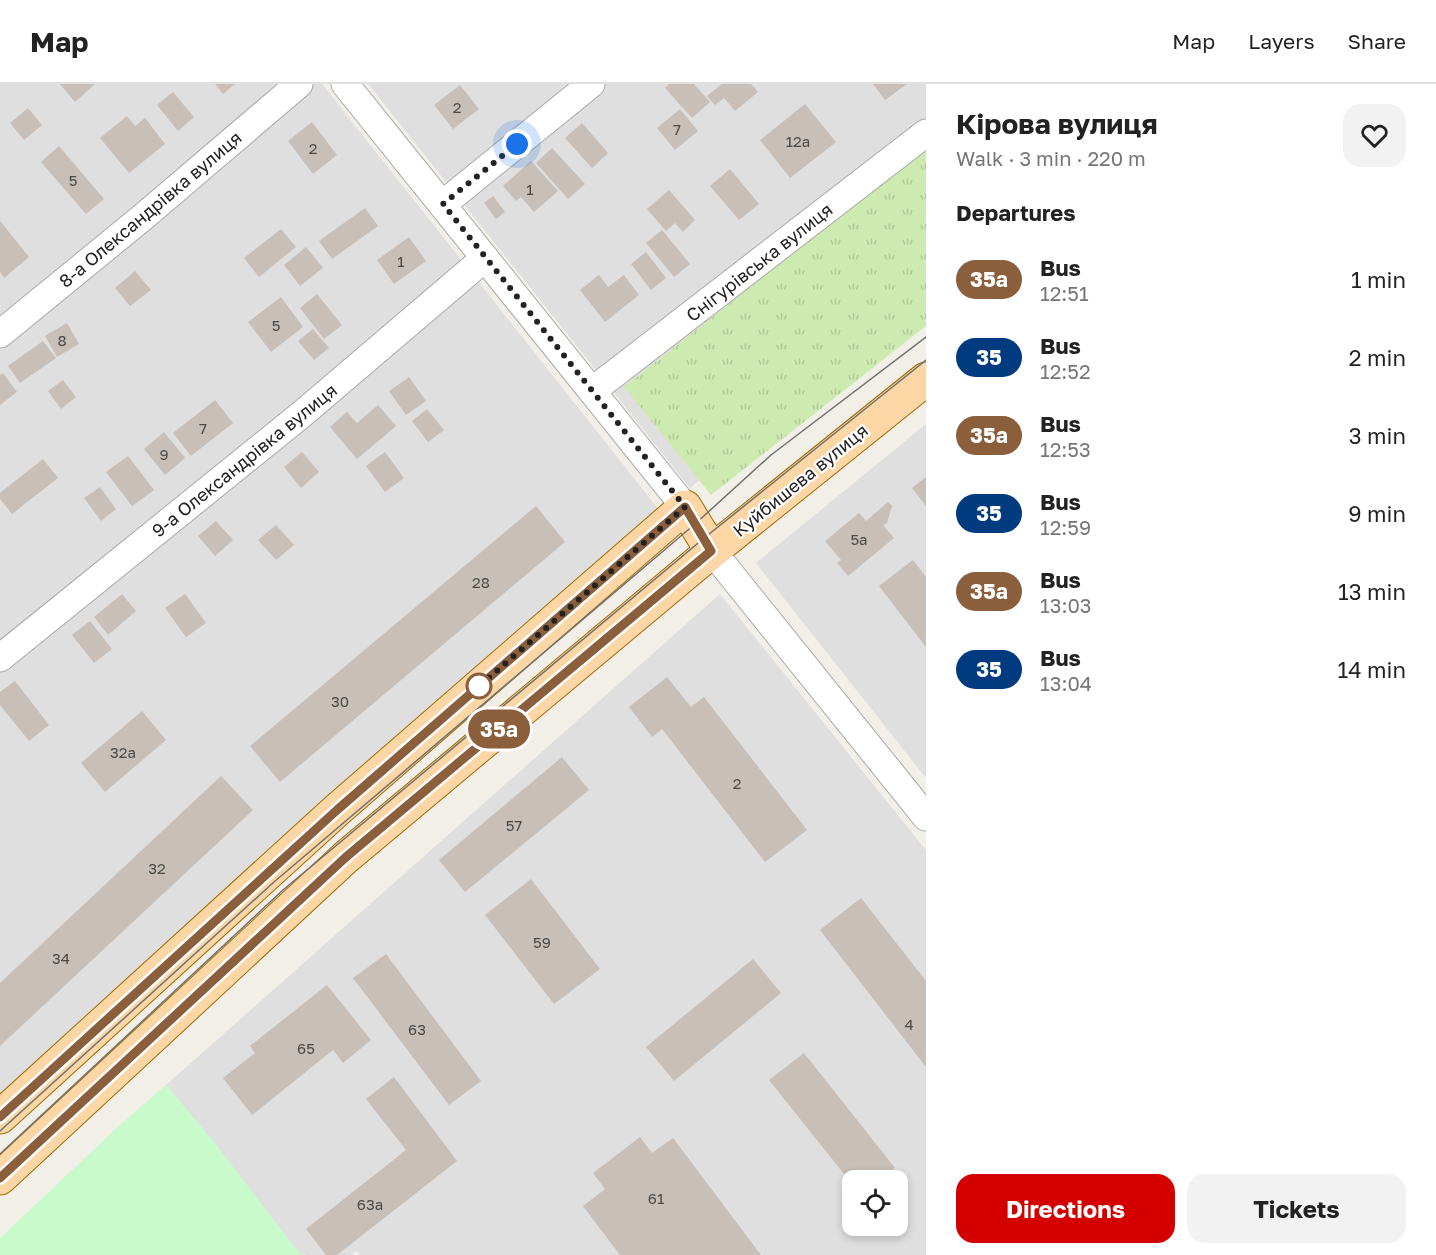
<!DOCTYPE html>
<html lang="en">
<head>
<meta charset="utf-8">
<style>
	body { margin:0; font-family:"Golos Text",sans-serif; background:#f2f2f2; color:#222; height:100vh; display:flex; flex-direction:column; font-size:22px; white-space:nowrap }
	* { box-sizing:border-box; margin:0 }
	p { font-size:20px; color:#767676 }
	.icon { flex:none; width:33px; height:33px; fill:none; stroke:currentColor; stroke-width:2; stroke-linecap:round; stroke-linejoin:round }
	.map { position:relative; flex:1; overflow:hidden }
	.side { display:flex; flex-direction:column; background:#fff; width:510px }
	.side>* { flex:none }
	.badge { padding:0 12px; border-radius:20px; font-size:21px; line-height:39px }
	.controls { position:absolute; left:842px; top:1086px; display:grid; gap:12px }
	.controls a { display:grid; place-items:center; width:66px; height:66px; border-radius:12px; background:#fff; box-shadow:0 3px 9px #0003; font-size:30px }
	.you { position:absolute; width:30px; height:30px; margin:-15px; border:4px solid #fff; border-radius:50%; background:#1a73e8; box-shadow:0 0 0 9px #1a73e833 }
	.map>.badge { position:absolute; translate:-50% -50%; box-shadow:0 0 0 3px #fff }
	h2 { padding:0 30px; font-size:22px; line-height:54px }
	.round { display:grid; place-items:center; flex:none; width:63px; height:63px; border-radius:18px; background:#f2f2f2 }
	.summary { display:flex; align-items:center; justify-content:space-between; height:102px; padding:0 30px }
	h1 { font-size:28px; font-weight:700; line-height:45px }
	.action { display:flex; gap:12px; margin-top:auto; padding:12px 30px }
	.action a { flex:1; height:69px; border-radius:18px; background:#d40000; color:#fff; font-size:24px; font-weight:700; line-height:69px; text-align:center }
	.action a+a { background:#f2f2f2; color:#222 }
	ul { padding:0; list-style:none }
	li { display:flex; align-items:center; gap:18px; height:78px; padding:0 30px }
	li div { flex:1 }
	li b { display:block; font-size:22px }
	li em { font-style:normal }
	li .badge { min-width:66px; font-weight:700; text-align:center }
	header { display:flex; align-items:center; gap:36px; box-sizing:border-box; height:84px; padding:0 30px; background:#fff; border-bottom:2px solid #e0e0e0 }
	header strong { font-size:28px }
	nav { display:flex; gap:33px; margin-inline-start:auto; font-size:21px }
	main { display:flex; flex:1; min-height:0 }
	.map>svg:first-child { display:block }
</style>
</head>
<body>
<header>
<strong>Map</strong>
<nav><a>Map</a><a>Layers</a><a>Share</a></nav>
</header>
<main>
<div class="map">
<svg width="926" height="1171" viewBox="0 0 926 1171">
	<defs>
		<pattern id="grass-tufts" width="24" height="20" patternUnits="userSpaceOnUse" patternTransform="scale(1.5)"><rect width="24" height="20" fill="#cdebb0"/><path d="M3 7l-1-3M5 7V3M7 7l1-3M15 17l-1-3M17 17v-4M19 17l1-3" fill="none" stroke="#b0c997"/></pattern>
	</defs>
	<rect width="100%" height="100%" fill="#f2efe9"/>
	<g fill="#e0dfdf" fill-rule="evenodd">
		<path d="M 0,0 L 322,0 L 659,426 L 0,1013 Z"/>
		<path d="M 368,0 L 926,0 L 926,217 L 690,404 Z"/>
		<path d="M 926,340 L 926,694 L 756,479 Z"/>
		<path d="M 720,510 L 926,766 L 926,1171 L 360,1171 L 356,1167 L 352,1171 L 306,1171 L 299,1169 L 166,1001 ZM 852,1096 L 897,1096 L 897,1142 L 852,1142 Z"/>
	</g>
	<path fill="url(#grass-tufts)" d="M 926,64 L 926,242 L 711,411 L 624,303 Z"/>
	<path fill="#c8facc" d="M 166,1001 L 214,1058 L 299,1169 L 306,1171 L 0,1171 L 0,1154 L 122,1039 Z"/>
	<g fill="#c7bfb8">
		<path d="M 60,0 L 95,0 L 75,18 Z"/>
		<path d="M 215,0 L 235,0 L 223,10 Z"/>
		<path d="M 669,0 L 694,0 L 710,18 L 692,34 L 665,4 Z"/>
		<path d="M 722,0 L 751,0 L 758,8 L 735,27 L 724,14 L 715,21 L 707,12 Z"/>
		<path d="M 873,0 L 907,0 L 885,16 Z"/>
		<path d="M 460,1 L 479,25 L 453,45 L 434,21 Z"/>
		<path d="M 173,8 L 194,33 L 178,47 L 157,21 Z"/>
		<path d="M 805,20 L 836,58 L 790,94 L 760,56 Z"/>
		<path d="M 28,24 L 42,41 L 24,56 L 10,39 Z"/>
		<path d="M 680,25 L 698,47 L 675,66 L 657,44 Z"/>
		<path d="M 127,32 L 135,42 L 145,34 L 165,60 L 129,89 L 100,54 Z"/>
		<path d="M 312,38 L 337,71 L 313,90 L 288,57 Z"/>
		<path d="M 582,39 L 608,69 L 592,84 L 565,54 Z"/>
		<path d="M 59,62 L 104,115 L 86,130 L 41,78 Z"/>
		<path d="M 552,64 L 585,100 L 568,115 L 536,79 Z"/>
		<path d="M 531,77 L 558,107 L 534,128 L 521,113 L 516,117 L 503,102 Z"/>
		<path d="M 730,85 L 759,120 L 739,136 L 710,102 Z"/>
		<path d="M 669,106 L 695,136 L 683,148 L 675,139 L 666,147 L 647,125 Z"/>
		<path d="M 493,112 L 505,128 L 496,135 L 484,119 Z"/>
		<path d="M 365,124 L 378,142 L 332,175 L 319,157 Z"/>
		<path d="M 0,137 L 29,173 L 4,194 L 0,188 Z"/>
		<path d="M 281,145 L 296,163 L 259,193 L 244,174 Z"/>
		<path d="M 662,146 L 690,180 L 674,193 L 646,159 Z"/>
		<path d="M 409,153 L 426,177 L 394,200 L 377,176 Z"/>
		<path d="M 306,163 L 323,184 L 300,202 L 284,181 Z"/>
		<path d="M 646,168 L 666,194 L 651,206 L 631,180 Z"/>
		<path d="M 135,187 L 151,206 L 130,222 L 115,204 Z"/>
		<path d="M 599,191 L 608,203 L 624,191 L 639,211 L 605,238 L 580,206 Z"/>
		<path d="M 317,210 L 342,241 L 324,255 L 300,224 Z"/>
		<path d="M 281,213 L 303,243 L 271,268 L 248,238 Z"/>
		<path d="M 67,239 L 79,260 L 57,273 L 45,252 Z"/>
		<path d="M 313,245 L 329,264 L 314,276 L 298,257 Z"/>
		<path d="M 43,257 L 56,274 L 20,299 L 8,282 Z"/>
		<path d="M 3,289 L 17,308 L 0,321 L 0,291 Z"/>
		<path d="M 409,293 L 426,317 L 406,331 L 389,307 Z"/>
		<path d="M 63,296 L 76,313 L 61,325 L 48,307 Z"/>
		<path d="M 215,316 L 233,339 L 191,372 L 173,349 Z"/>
		<path d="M 378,321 L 396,342 L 357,375 L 330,343 L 347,328 L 357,339 Z"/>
		<path d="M 427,325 L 444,346 L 428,358 L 412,337 Z"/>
		<path d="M 164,348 L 185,374 L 165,391 L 144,365 Z"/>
		<path d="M 302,368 L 319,388 L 301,404 L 284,383 Z"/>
		<path d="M 385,368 L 404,394 L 385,408 L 366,382 Z"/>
		<path d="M 128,372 L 154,406 L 132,422 L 106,388 Z"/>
		<path d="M 43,375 L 58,394 L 12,430 L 0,415 L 0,409 Z"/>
		<path d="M 926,393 L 926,422 L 912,404 Z"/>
		<path d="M 100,403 L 116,425 L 101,437 L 84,414 Z"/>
		<path d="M 888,418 L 892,422 L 887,439 L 883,441 L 894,454 L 848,492 L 837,479 L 841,476 L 825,457 L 859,429 L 866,437 Z"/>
		<path d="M 536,422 L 565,458 L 280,698 L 250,662 Z"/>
		<path d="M 216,437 L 233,456 L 215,472 L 198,452 Z"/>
		<path d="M 276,441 L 294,461 L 276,476 L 258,456 Z"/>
		<path d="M 913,476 L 926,493 L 926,563 L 879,502 Z"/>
		<path d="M 122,510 L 136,527 L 108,551 L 94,533 Z"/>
		<path d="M 185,510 L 206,539 L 186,553 L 165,524 Z"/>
		<path d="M 90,537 L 112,565 L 94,579 L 72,551 Z"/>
		<path d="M 667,593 L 691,623 L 704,613 L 807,746 L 765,778 L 662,645 L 652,653 L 629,623 Z"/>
		<path d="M 15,597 L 49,641 L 29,657 L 0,621 L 0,608 Z"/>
		<path d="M 142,627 L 166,656 L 105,708 L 81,679 Z"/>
		<path d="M 562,673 L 589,706 L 465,808 L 439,776 Z"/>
		<path d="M 221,692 L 253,726 L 0,962 L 0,899 Z"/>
		<path d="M 531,795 L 600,885 L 554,920 L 485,831 Z"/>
		<path d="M 861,814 L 926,897 L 926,983 L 820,846 Z"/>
		<path d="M 386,870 L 481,997 L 449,1021 L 353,894 Z"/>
		<path d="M 753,875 L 781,909 L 674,997 L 646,963 Z"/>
		<path d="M 327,901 L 371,956 L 343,979 L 333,966 L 252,1031 L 223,994 L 255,969 L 250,962 Z"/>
		<path d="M 804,969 L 895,1084 L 879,1096 L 852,1096 L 852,1100 L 769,996 Z"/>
		<path d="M 394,993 L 457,1077 L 337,1171 L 326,1171 L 306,1145 L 406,1066 L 366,1015 Z"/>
		<path d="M 640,1053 L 652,1069 L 673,1054 L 761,1171 L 620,1171 L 583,1122 L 605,1105 L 593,1089 Z"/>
	</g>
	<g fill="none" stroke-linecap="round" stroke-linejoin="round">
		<g stroke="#a9a9a9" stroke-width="29">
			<g id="minor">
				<path d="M 345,0 L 685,423"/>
				<path d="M 443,120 L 591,0"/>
				<path d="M 0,250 L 143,133 L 299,0"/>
				<path d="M 592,307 L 926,49"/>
				<path d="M 712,467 L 926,733"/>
				<path d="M 0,574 L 302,330 L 485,174"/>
			</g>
		</g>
		<g stroke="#a06b00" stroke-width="35">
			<g id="major">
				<path d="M 0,1033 L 337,726 L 685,423 L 712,467"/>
				<path d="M 0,1094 L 346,773 L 712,467 L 926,295"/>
			</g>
		</g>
		<use href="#minor" stroke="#fff" stroke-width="27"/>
		<use href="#major" stroke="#fcd6a4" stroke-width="33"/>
		<g stroke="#707070" stroke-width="1.5">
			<path d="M 0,1047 L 274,798 L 695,440 L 771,371 L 926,253"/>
			<path d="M 0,1070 L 283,806 L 703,455 L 926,276"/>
		</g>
	</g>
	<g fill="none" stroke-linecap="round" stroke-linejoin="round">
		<g stroke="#fff" stroke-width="14">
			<path id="line" d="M 0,1033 L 337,726 L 685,423 L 711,467 L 346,773 L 0,1094"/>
		</g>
		<use href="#line" stroke="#8b5e3c" stroke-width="9"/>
		<path stroke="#222" stroke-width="6" stroke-dasharray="0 10.8" d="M 479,602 L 476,605 L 685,423 L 443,120 L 517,60"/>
	</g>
	<circle fill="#fff" stroke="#8b5e3c" stroke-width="3" cx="479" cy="602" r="12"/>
	<g text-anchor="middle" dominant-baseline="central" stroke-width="4.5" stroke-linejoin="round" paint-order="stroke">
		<g font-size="15" fill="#4b4948">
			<text x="457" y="23">2</text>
			<text x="677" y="45">7</text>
			<text x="798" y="57">12а</text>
			<text x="313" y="64">2</text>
			<text x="73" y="96">5</text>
			<text x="530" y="105">1</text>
			<text x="401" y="177">1</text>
			<text x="276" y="241">5</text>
			<text x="62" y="256">8</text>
			<text x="203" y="344">7</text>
			<text x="164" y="370">9</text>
			<text x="859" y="455">5а</text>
			<text x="481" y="498">28</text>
			<text x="340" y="617">30</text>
			<text x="123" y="668">32а</text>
			<text x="737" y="699">2</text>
			<text x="514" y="741">57</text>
			<text x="157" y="784">32</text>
			<text x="542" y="858">59</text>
			<text x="61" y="874">34</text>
			<text x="909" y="940">4</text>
			<text x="417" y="945">63</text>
			<text x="306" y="964">65</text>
			<text x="656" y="1114">61</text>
			<text x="370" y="1120">63а</text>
		</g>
		<g font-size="18" fill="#222" stroke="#fff">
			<text transform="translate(150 125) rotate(-40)">8-а Олександрівка вулиця</text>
			<text transform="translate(759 178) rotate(-38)">Снігурівська вулиця</text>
			<text transform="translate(244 376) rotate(-39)">9-а Олександрівка вулиця</text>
			<text transform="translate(800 396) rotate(-39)">Куйбишева вулиця</text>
		</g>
	</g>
</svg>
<div class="controls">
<a><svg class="icon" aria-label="locate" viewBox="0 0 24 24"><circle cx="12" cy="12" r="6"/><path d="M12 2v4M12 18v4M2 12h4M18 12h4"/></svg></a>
</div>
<div class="you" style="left:517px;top:60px"></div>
<b class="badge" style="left:499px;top:645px;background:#8b5e3c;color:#fff">35а</b>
</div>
<section class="side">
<div class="summary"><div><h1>Кірова вулиця</h1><p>Walk · 3 min · 220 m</p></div><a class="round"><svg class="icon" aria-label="heart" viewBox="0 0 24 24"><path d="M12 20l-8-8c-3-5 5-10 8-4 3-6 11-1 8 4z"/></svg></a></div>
<h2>Departures</h2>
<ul>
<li><span class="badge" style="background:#8b5e3c;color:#fff">35а</span><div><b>Bus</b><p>12:51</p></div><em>1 min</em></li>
<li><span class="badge" style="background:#003b80;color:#fff">35</span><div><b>Bus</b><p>12:52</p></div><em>2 min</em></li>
<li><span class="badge" style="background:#8b5e3c;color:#fff">35а</span><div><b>Bus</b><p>12:53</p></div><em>3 min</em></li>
<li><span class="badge" style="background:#003b80;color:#fff">35</span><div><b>Bus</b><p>12:59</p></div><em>9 min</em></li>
<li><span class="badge" style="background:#8b5e3c;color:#fff">35а</span><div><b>Bus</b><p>13:03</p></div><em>13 min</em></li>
<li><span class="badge" style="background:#003b80;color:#fff">35</span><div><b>Bus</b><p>13:04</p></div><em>14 min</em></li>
</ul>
<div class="action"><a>Directions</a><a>Tickets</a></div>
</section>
</main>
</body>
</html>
